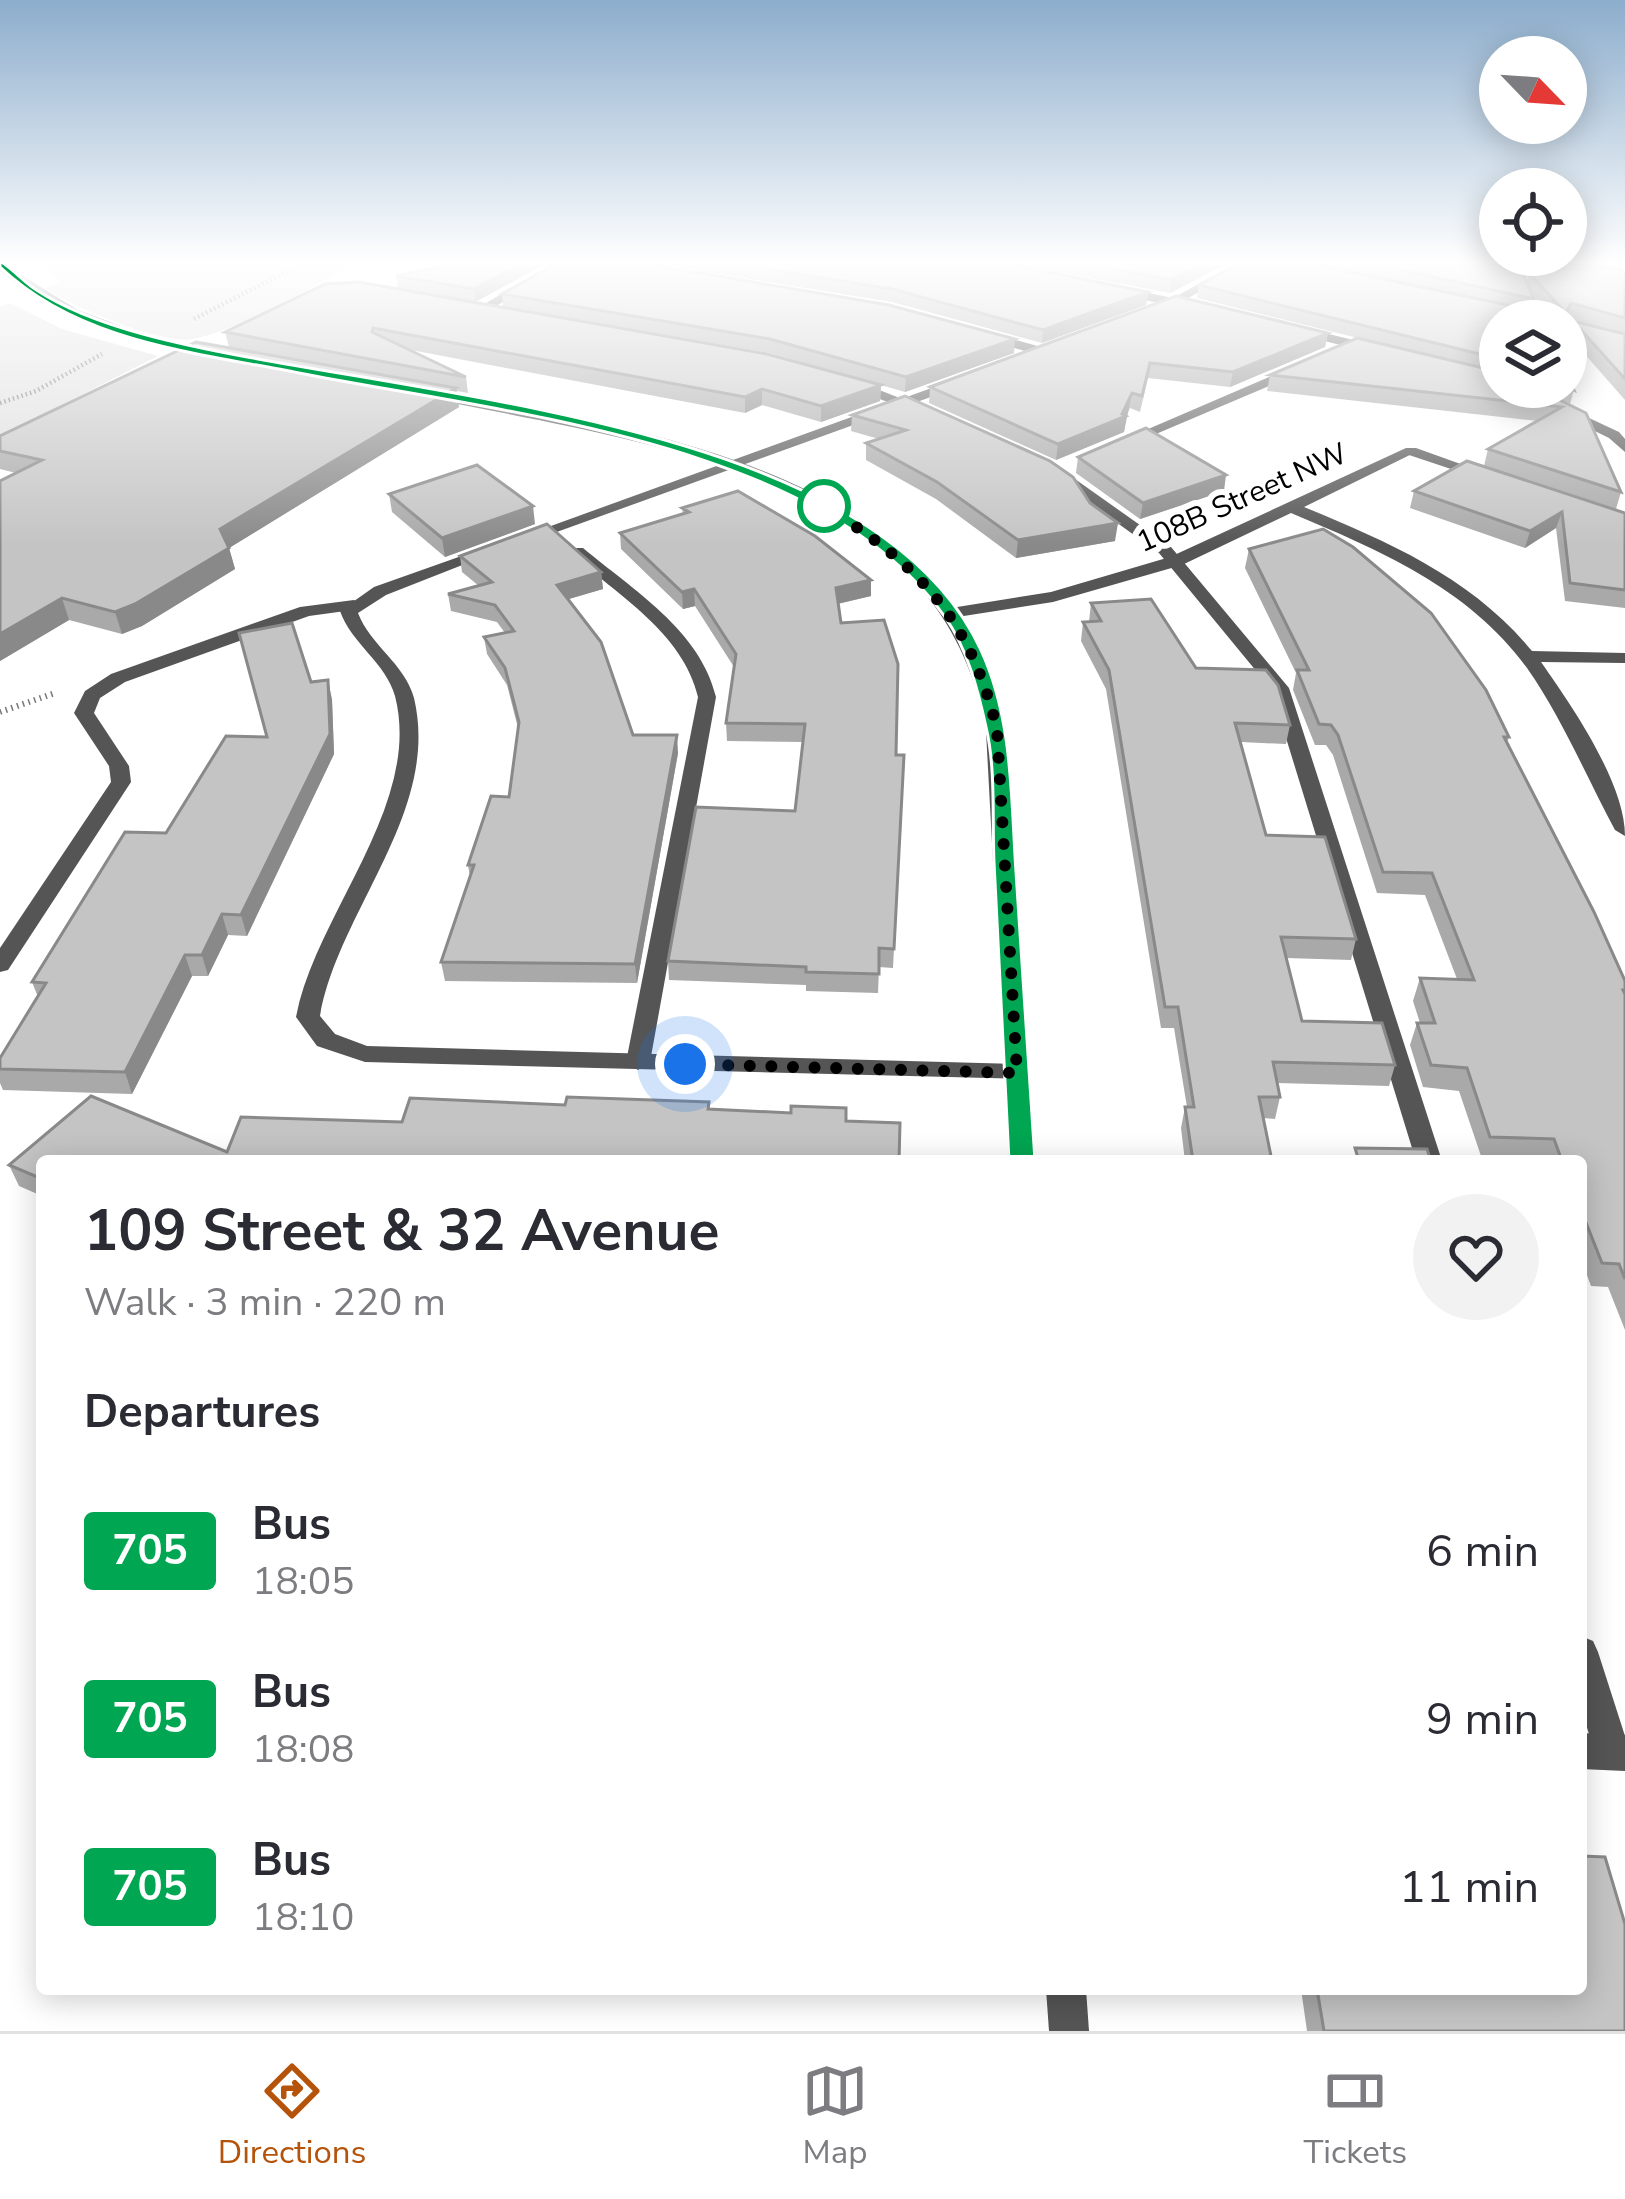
<!DOCTYPE html>
<html lang="en">
<head>
<meta charset="utf-8">
<style>
	body { margin:0; font-family:"Nunito Sans",sans-serif; background:#f2f2f3; color:#2b2b33; height:100vh; display:flex; flex-direction:column; font-size:45px; white-space:nowrap }
	* { box-sizing:border-box; margin:0 }
	p { font-size:39px; color:#7c7c81 }
	.icon { flex:none; width:66px; height:66px; fill:none; stroke:currentColor; stroke-width:2; stroke-linecap:round; stroke-linejoin:round }
	.map { position:relative; flex:1; overflow:hidden }
	.drawer { position:absolute; left:36px; top:1155px; width:1551px; height:840px; display:flex; flex-direction:column; background:#fff; border-radius:12px; box-shadow:0 6px 30px #0003 }
	.drawer>* { flex:none }
	.badge { padding:0 24px; border-radius:9px; font-size:42px; line-height:78px }
	.needle { width:78px; rotate:115deg }
	.controls { position:absolute; left:1479px; top:36px; display:grid; gap:24px }
	.controls a { display:grid; place-items:center; width:108px; height:108px; border-radius:50%; background:#fff; box-shadow:0 6px 30px #0003; font-size:60px }
	.you { position:absolute; width:60px; height:60px; margin:-30px; border:9px solid #fff; border-radius:50%; background:#1a73e8; box-shadow:0 0 0 18px #1a73e833 }
	.map>.badge { position:absolute; translate:-50% -50%; box-shadow:0 0 0 6px #fff }
	h2 { padding:0 48px; font-size:45px; line-height:108px }
	.round { display:grid; place-items:center; flex:none; width:126px; height:126px; border-radius:63px; background:#f2f2f3 }
	.headline { display:flex; align-items:center; justify-content:space-between; height:204px; padding:0 48px }
	h1 { font-size:57px; font-weight:700; line-height:90px }
	ul { padding:0; list-style:none }
	li { display:flex; align-items:center; gap:36px; height:168px; padding:0 48px }
	li div { flex:1 }
	li b { display:block; font-size:45px }
	li em { font-style:normal }
	li .badge { min-width:132px; font-weight:700; text-align:center }
	.menu { display:flex; justify-content:space-around; align-items:center; height:168px; border-top:3px solid #e1e1e2; background:#fff; font-size:33px; color:#7c7c81 }
	.menu a { display:grid; justify-items:center; gap:6px }
	.menu .selected { color:#b45309 }
	.map>svg:first-child { display:block }
</style>
</head>
<body>
<div class="map">
<svg width="1625" height="2031" viewBox="0 0 1625 2031">
	<rect width="100%" height="100%" fill="#fff"/>
	<g fill="#dcdcdc">
		<path d="M 43,262 L 360,262 C 315,284 238,331 193,339 C 162,345 71,306 45,288 L 59,282 Z"/>
		<path d="M 10,303 L 62,329 L 158,356 L 0,436 L 0,307 Z"/>
	</g>
	<g fill="none" stroke-linecap="round" stroke-linejoin="round">
		<g stroke="#777" stroke-width="4.5" stroke-dasharray="1.5 3" stroke-linecap="butt">
			<path d="M 194,319 L 305,262"/>
			<path d="M 0,403 L 36,391 L 102,354"/>
		</g>
		<path stroke="#777" stroke-width="6" stroke-dasharray="1.5 4.5" stroke-linecap="butt" d="M 0,712 L 55,693"/>
		<g fill="#555" fill-rule="evenodd">
			<path d="M 558,262 L 573,262 L 482,314 L 472,311 Z"/>
			<path d="M 1120,287 L 1197,303 L 1203,307 L 1197,311 L 1116,294 Z"/>
			<path d="M 1295,326 L 1383,347 L 1385,350 L 1378,354 L 1291,333 L 1289,330 Z"/>
			<path d="M 1297,365 L 1304,369 L 1302,372 L 1130,445 L 1118,442 Z"/>
			<path d="M 844,380 L 854,380 L 930,410 L 918,413 L 844,386 Z"/>
			<path d="M 1505,387 L 1523,387 L 1619,432 L 1625,439 L 1625,452 L 1609,438 Z"/>
			<path d="M 1406,448 L 1416,448 L 1494,476 L 1481,479 L 1406,454 Z"/>
			<path d="M 1048,467 L 1058,467 L 1171,547 L 1289,688 L 1442,1161 L 1416,1161 L 1271,689 L 1159,553 L 1048,473 Z"/>
			<path d="M 571,548 L 583,548 C 633,590 700,630 716,697 L 650,1062 L 638,1070 L 626,1062 L 698,697 C 683,633 618,595 571,554 Z"/>
			<path d="M 354,600 L 363,605 L 360,609 L 309,616 L 125,682 L 100,698 L 94,713 L 129,766 L 131,782 L 8,970 L 0,972 L 0,948 L 111,782 L 109,766 L 74,713 L 85,691 L 111,674 L 300,607 Z"/>
			<path d="M 1581,1636 L 1593,1641 L 1598,1652 L 1625,1736 L 1625,1764 L 1612,1770 L 1599,1765 L 1581,1709 Z"/>
		</g>
		<g fill="#555" fill-rule="evenodd">
			<path d="M 1239,262 L 1254,262 L 1159,314 L 1149,311 Z"/>
			<path d="M 987,332 L 1048,349 L 1050,352 L 1043,356 L 982,339 L 982,333 Z"/>
			<path d="M 959,378 L 966,382 L 964,385 L 529,542 L 515,539 Z"/>
			<path d="M 1406,448 L 1418,451 L 1304,507 C 1389,542 1472,578 1532,651 L 1625,653 L 1625,663 L 1541,662 C 1572,706 1625,783 1625,836 L 1615,830 C 1586,776 1562,718 1527,668 C 1469,588 1379,550 1291,513 L 1182,565 L 1053,602 L 951,618 L 942,613 L 951,608 L 1051,592 L 1170,557 Z"/>
			<path d="M 484,548 L 498,551 L 386,595 L 358,613 C 370,645 405,664 414,698 C 441,812 338,911 320,1016 L 335,1034 L 367,1046 L 1017,1064 L 1026,1067 L 1029,1073 L 1026,1079 L 365,1062 L 317,1046 L 296,1017 C 315,915 423,805 395,696 C 386,663 351,643 340,611 L 374,587 Z"/>
			<path d="M 1581,1733 L 1625,1735 L 1625,1771 L 1581,1769 Z"/>
		</g>
		<g fill="#555" fill-rule="evenodd">
			<path d="M 0,262 L 78,310 L 132,330 L 220,353 L 213,357 C 135,341 63,321 0,271 Z"/>
			<path d="M 430,390 C 646,430 956,471 1006,731 L 1035,1161 L 1009,1161 L 986,731 C 941,470 635,443 425,397 L 423,394 Z"/>
			<path d="M 1046,1989 L 1086,1989 L 1089,2031 L 1049,2031 Z"/>
		</g>
	</g>
	<g fill="#a9a9a9">
		<path d="M 549,262 L 475,302 L 398,289 L 396,276 Z"/>
		<path d="M 645,262 L 999,262 L 1148,292 L 1146,305 L 1042,343 L 892,302 Z"/>
		<path d="M 1006,262 L 1229,262 L 1170,293 Z"/>
		<path d="M 1306,262 L 1518,262 L 1527,283 L 1529,273 L 1625,271 L 1625,333 L 1567,318 L 1565,321 L 1556,321 L 1531,293 L 1534,299 L 1531,310 L 1500,321 L 1500,387 L 1586,413 L 1621,492 L 1616,509 L 1484,466 L 1488,449 L 1538,421 L 1267,391 L 1270,375 L 1418,353 L 1197,298 L 1199,285 Z"/>
		<path d="M 325,284 L 881,385 L 880,401 L 821,422 L 762,405 L 745,413 L 406,349 L 466,377 L 468,393 L 457,391 L 459,407 L 229,548 L 235,569 L 142,626 L 122,634 L 69,620 L 0,661 L 0,481 L 16,473 L 0,469 L 0,436 L 286,358 L 229,347 L 225,332 Z"/>
		<path d="M 502,294 L 1014,353 L 905,392 L 770,353 L 503,307 Z"/>
		<path d="M 1573,321 L 1625,334 L 1625,400 L 1568,335 Z"/>
		<path d="M 1328,333 L 1325,347 L 1230,387 L 1148,378 L 1140,412 L 1130,408 L 1126,417 L 1124,432 L 1056,460 L 929,403 L 930,387 Z"/>
		<path d="M 1534,387 L 1566,387 L 1574,390 L 1570,404 Z"/>
		<path d="M 905,396 L 1115,541 L 1016,558 L 936,499 L 866,460 L 866,443 L 879,439 L 851,431 L 852,415 Z"/>
		<path d="M 1078,457 L 1224,491 L 1140,519 L 1076,473 Z"/>
		<path d="M 1414,491 L 1625,513 L 1625,608 L 1565,601 L 1556,528 L 1525,548 L 1410,508 Z"/>
		<path d="M 389,494 L 535,524 L 445,557 L 392,512 Z"/>
		<path d="M 682,508 L 871,596 L 838,604 L 841,623 L 896,755 L 904,755 L 893,968 L 879,967 L 878,993 L 806,991 L 806,985 L 669,980 L 668,961 L 795,811 L 803,742 L 727,741 L 726,723 L 734,667 L 695,606 L 683,609 L 621,549 L 620,533 L 683,514 Z"/>
		<path d="M 1249,549 L 1509,737 L 1507,743 L 1625,981 L 1625,1330 L 1608,1287 L 1591,1286 L 1581,1259 L 1581,1161 L 1482,1159 L 1459,1091 L 1423,1087 L 1410,1045 L 1417,1023 L 1420,1023 L 1413,1001 L 1420,978 L 1457,979 L 1425,895 L 1377,893 L 1333,755 L 1326,745 L 1315,745 L 1293,690 L 1296,673 L 1245,568 Z"/>
		<path d="M 460,556 L 601,572 L 603,589 L 568,599 L 633,735 L 678,753 L 637,983 L 445,981 L 441,962 L 470,877 L 468,865 L 509,797 L 518,728 L 507,685 L 487,654 L 484,637 L 505,633 L 497,622 L 451,611 L 448,594 L 479,586 L 462,572 Z"/>
		<path d="M 1091,603 L 1290,725 L 1286,744 L 1241,742 L 1266,835 L 1356,939 L 1351,960 L 1286,958 L 1302,1021 L 1395,1065 L 1389,1086 L 1277,1083 L 1280,1097 L 1275,1119 L 1263,1118 L 1272,1161 L 1185,1161 L 1181,1128 L 1185,1107 L 1187,1107 L 1174,1028 L 1161,1028 L 1106,689 L 1081,641 L 1083,622 L 1089,622 Z"/>
		<path d="M 328,680 L 332,700 L 334,754 L 247,936 L 228,935 L 208,976 L 192,976 L 132,1094 L 3,1090 L 0,1083 L 0,1058 L 38,997 L 32,982 L 166,833 L 267,737 L 311,682 Z"/>
		<path d="M 91,1096 L 227,1152 L 241,1117 L 402,1122 L 410,1098 L 565,1105 L 567,1097 L 709,1102 L 710,1109 L 791,1113 L 791,1106 L 846,1108 L 846,1121 L 900,1123 L 899,1161 L 42,1161 L 42,1196 L 19,1186 L 9,1165 Z"/>
		<path d="M 1301,1989 L 1581,1989 L 1625,2031 L 1307,2031 Z"/>
	</g>
	<g fill="#898989">
		<path d="M 524,262 L 549,262 L 475,302 L 474,289 Z"/>
		<path d="M 1207,262 L 1229,262 L 1170,293 L 1171,280 Z"/>
		<path d="M 1148,292 L 1146,305 L 1042,343 L 1043,330 Z"/>
		<path d="M 1328,333 L 1325,347 L 1230,387 L 1233,372 Z"/>
		<path d="M 1015,339 L 1014,353 L 905,392 L 906,377 Z"/>
		<path d="M 881,385 L 880,401 L 821,422 L 821,406 Z"/>
		<path d="M 456,388 L 459,407 L 229,548 L 235,569 L 142,626 L 122,634 L 115,612 L 220,529 Z"/>
		<path d="M 762,389 L 762,405 L 745,413 L 745,397 Z"/>
		<path d="M 1132,393 L 1124,432 L 1056,460 L 1058,444 L 1122,414 Z"/>
		<path d="M 1226,475 L 1224,491 L 1140,519 L 1143,503 Z"/>
		<path d="M 533,506 L 535,524 L 445,557 L 442,538 Z"/>
		<path d="M 1562,512 L 1556,528 L 1525,548 L 1530,531 Z"/>
		<path d="M 1118,523 L 1115,541 L 1016,558 L 1018,540 Z"/>
		<path d="M 601,572 L 603,589 L 559,602 L 557,585 Z"/>
		<path d="M 871,580 L 871,596 L 836,604 L 836,588 Z"/>
		<path d="M 694,589 L 695,606 L 683,609 L 682,592 Z"/>
		<path d="M 62,598 L 69,620 L 0,661 L 0,634 Z"/>
		<path d="M 328,680 L 332,700 L 334,754 L 247,936 L 241,915 Z"/>
		<path d="M 677,735 L 678,753 L 637,983 L 635,964 Z"/>
		<path d="M 222,914 L 228,935 L 208,976 L 202,955 Z"/>
		<path d="M 185,955 L 192,976 L 132,1094 L 125,1072 Z"/>
	</g>
	<g fill="#c4c4c4" stroke="#898989" stroke-width="3">
		<path d="M 463,262 L 524,262 L 474,289 L 396,276 Z"/>
		<path d="M 559,262 L 636,262 L 889,305 L 1015,339 L 906,377 L 770,339 L 502,294 Z"/>
		<path d="M 724,262 L 999,262 L 1148,292 L 1043,330 L 892,289 Z"/>
		<path d="M 1075,262 L 1207,262 L 1171,280 Z"/>
		<path d="M 1242,262 L 1303,262 L 1540,312 L 1544,321 L 1500,321 L 1500,359 L 1199,285 Z"/>
		<path d="M 1365,262 L 1518,262 L 1534,299 Z"/>
		<path d="M 1546,262 L 1582,262 L 1625,271 L 1625,318 L 1571,303 L 1566,313 L 1529,273 Z"/>
		<path d="M 359,282 L 767,354 L 881,385 L 821,406 L 762,389 L 745,397 L 373,328 L 372,332 L 466,377 L 225,332 L 325,284 Z"/>
		<path d="M 1176,296 L 1328,333 L 1233,372 L 1150,363 L 1142,396 L 1132,393 L 1122,414 L 1126,416 L 1058,444 L 930,387 Z"/>
		<path d="M 1573,321 L 1625,334 L 1625,379 Z"/>
		<path d="M 1357,338 L 1500,372 L 1500,387 L 1533,387 L 1586,413 L 1621,492 L 1488,449 L 1562,407 L 1270,375 Z"/>
		<path d="M 196,342 L 456,388 L 220,529 L 229,548 L 135,604 L 115,612 L 62,598 L 0,634 L 0,481 L 42,460 L 0,451 L 0,436 Z"/>
		<path d="M 1566,371 L 1574,390 L 1566,386 Z"/>
		<path d="M 905,396 L 1050,461 L 1073,477 L 1090,503 L 1118,523 L 1018,540 L 937,482 L 866,443 L 906,430 L 852,415 Z"/>
		<path d="M 1146,428 L 1226,475 L 1143,503 L 1078,457 Z"/>
		<path d="M 1467,461 L 1625,513 L 1625,590 L 1570,583 L 1562,512 L 1530,531 L 1414,491 Z"/>
		<path d="M 477,465 L 533,506 L 442,538 L 389,494 Z"/>
		<path d="M 738,491 L 815,536 L 871,580 L 836,588 L 841,623 L 884,620 L 898,664 L 896,755 L 904,755 L 894,949 L 879,948 L 879,974 L 806,972 L 806,967 L 668,961 L 696,807 L 795,811 L 805,724 L 726,723 L 736,654 L 694,589 L 682,592 L 620,533 L 689,512 L 682,508 Z"/>
		<path d="M 547,524 L 601,572 L 557,585 L 601,642 L 633,735 L 677,735 L 635,964 L 441,962 L 474,865 L 468,865 L 491,796 L 509,797 L 519,722 L 505,668 L 484,637 L 514,631 L 495,605 L 448,594 L 492,582 L 460,556 Z"/>
		<path d="M 1323,529 L 1353,547 L 1431,613 L 1486,690 L 1509,737 L 1504,737 L 1594,912 L 1625,981 L 1625,990 L 1623,990 L 1625,994 L 1625,1279 L 1619,1264 L 1602,1263 L 1581,1210 L 1581,1161 L 1562,1161 L 1554,1139 L 1490,1137 L 1467,1068 L 1431,1065 L 1417,1023 L 1435,1023 L 1420,978 L 1474,980 L 1432,873 L 1383,872 L 1338,735 L 1331,725 L 1319,724 L 1297,670 L 1309,670 L 1249,549 Z"/>
		<path d="M 1151,599 L 1196,668 L 1266,670 L 1278,685 L 1290,725 L 1235,723 L 1266,835 L 1325,837 L 1356,939 L 1281,937 L 1302,1021 L 1382,1023 L 1395,1065 L 1273,1062 L 1280,1097 L 1259,1097 L 1272,1161 L 1193,1161 L 1185,1107 L 1194,1107 L 1178,1007 L 1165,1007 L 1109,670 L 1083,622 L 1101,621 L 1091,603 Z"/>
		<path d="M 292,623 L 311,682 L 328,680 L 330,734 L 241,915 L 222,914 L 202,955 L 185,955 L 125,1072 L 0,1069 L 0,1058 L 46,983 L 32,982 L 125,832 L 166,833 L 226,736 L 267,737 L 239,633 Z"/>
		<path d="M 91,1096 L 227,1152 L 241,1117 L 402,1122 L 410,1098 L 565,1105 L 567,1097 L 709,1102 L 708,1109 L 791,1113 L 791,1106 L 846,1108 L 846,1121 L 900,1123 L 899,1161 L 42,1161 L 42,1179 L 9,1165 Z"/>
		<path d="M 1355,1148 L 1427,1149 L 1431,1161 L 1359,1161 Z"/>
		<path d="M 1581,1856 L 1605,1857 L 1625,1924 L 1625,2031 L 1324,2031 L 1317,1989 L 1581,1989 Z"/>
	</g>
	<linearGradient id="sky" x2="0" y2="1"><stop stop-color="#8cadcc"/><stop offset="0.48" stop-color="#fff"/><stop offset="1" stop-color="#fff" stop-opacity="0"/></linearGradient>
	<rect width="1625" height="546" fill="url(#sky)"/>
	<path fill="#00a651" stroke="#fff" stroke-width="3" d="M 0,261 C 13,269 23,281 35,289 C 68,311 106,324 143,334 C 373,397 869,407 981,650 C 1013,719 1011,798 1016,872 C 1022,968 1029,1065 1035,1161 L 1031,1168 L 1013,1168 L 1009,1161 C 1004,1061 999,962 994,862 C 992,819 996,769 986,727 C 978,690 967,648 945,617 C 821,441 497,412 299,373 C 193,352 79,342 0,267 Z"/>
	<g fill="none" stroke-linecap="round" stroke-linejoin="round">
		<path stroke="#000" stroke-width="12" stroke-dasharray="0 21.6" d="M 685,1064 L 1017,1073 L 997,730 C 970,615 915,561 816,501 L 824,506"/>
	</g>
	<circle fill="#fff" stroke="#00a651" stroke-width="6" cx="824" cy="506" r="24"/>
	<g text-anchor="middle" dominant-baseline="central" stroke-width="12" stroke-linejoin="round" paint-order="stroke">
		<g font-size="30" fill="#000" stroke="#fff">
			<text transform="translate(1242 498) rotate(-24)">108B Street NW</text>
		</g>
	</g>
</svg>
<div class="controls">
<a><svg class="needle" viewBox="-14 -14 28 28"><path d="M0-13l5 13h-10z" fill="#e53935"/><path d="M0 13l5-13h-10z" fill="#7c7c81"/></svg></a>
<a><svg class="icon" aria-label="locate" viewBox="0 0 24 24"><circle cx="12" cy="12" r="6"/><path d="M12 2v4M12 18v4M2 12h4M18 12h4"/></svg></a>
<a><svg class="icon" aria-label="layers" viewBox="0 0 24 24"><path d="M12 4l9 5-9 5-9-5zM3 14l9 5 9-5"/></svg></a>
</div>
<div class="you" style="left:685px;top:1064px"></div>
<section class="drawer">
<div class="headline"><div><h1>109 Street &amp; 32 Avenue</h1><p>Walk · 3 min · 220 m</p></div><a class="round"><svg class="icon" aria-label="heart" viewBox="0 0 24 24"><path d="M12 20l-8-8c-3-5 5-10 8-4 3-6 11-1 8 4z"/></svg></a></div>
<h2>Departures</h2>
<ul>
<li><span class="badge" style="background:#00a651;color:#fff">705</span><div><b>Bus</b><p>18:05</p></div><em>6 min</em></li>
<li><span class="badge" style="background:#00a651;color:#fff">705</span><div><b>Bus</b><p>18:08</p></div><em>9 min</em></li>
<li><span class="badge" style="background:#00a651;color:#fff">705</span><div><b>Bus</b><p>18:10</p></div><em>11 min</em></li>
</ul>
</section>
</div>
<nav class="menu">
<a class="selected"><svg class="icon" aria-label="directions" viewBox="0 0 24 24"><path d="M12 3l9 9-9 9-9-9zM9 14v-3h6M13 9l2 2-2 2"/></svg>Directions</a>
<a><svg class="icon" aria-label="map" viewBox="0 0 24 24"><path d="M3 6l6-2 6 2 6-2v14l-6 2-6-2-6 2zM9 4v14M15 6v14"/></svg>Map</a>
<a><svg class="icon" aria-label="tickets" viewBox="0 0 24 24"><path d="M3 7h18v10H3zM15 7v10"/></svg>Tickets</a>
</nav>
</body>
</html>
